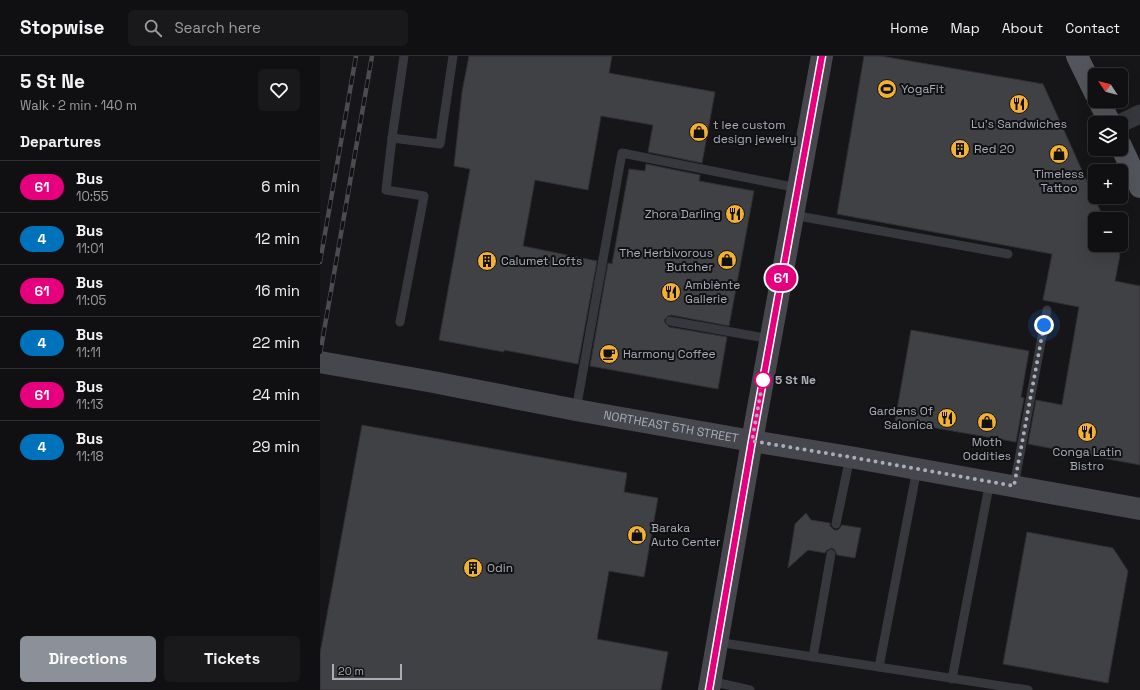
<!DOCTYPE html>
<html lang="en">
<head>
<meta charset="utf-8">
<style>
	body { margin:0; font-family:"Space Grotesk",sans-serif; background:#19191b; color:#f1f3f6; height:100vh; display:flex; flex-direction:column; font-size:15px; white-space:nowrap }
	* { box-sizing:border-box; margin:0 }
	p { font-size:13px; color:#9c9d9f }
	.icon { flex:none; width:22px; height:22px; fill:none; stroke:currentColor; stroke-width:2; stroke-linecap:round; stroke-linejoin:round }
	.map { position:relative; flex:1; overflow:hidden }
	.side { display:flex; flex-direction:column; background:#101012; width:320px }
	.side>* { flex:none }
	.badge { padding:0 8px; border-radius:13px; font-size:14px; line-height:26px }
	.needle { width:26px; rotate:306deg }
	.buttons { position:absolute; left:768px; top:12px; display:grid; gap:8px }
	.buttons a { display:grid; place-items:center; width:40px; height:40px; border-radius:6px; background:#101012; box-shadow:0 4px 16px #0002,0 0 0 1px #303032; font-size:20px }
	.scale { position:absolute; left:12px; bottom:10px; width:70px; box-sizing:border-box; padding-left:4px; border:2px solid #a8adb8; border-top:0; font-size:11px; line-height:14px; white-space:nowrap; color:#a8adb8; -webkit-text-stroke:3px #111113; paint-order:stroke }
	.you { position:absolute; width:20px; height:20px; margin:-10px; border:3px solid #fff; border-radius:50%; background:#1a73e8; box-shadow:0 0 0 6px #1a73e833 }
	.map>.badge { position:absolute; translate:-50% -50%; box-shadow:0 0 0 2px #fff }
	h2 { padding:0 20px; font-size:15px; line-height:36px }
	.round { display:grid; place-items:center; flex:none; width:42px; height:42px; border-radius:6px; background:#19191b }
	.summary { display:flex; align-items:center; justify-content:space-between; height:68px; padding:0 20px }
	h1 { font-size:19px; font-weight:700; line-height:30px }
	.primary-button { display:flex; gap:8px; margin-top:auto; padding:8px 20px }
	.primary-button a { flex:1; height:46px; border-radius:6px; background:#8c9099; color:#fff; font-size:16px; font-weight:700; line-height:46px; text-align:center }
	.primary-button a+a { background:#19191b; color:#f1f3f6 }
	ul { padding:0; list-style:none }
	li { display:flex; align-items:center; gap:12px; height:52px; padding:0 20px; border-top:1px solid #303032 }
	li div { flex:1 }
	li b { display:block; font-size:15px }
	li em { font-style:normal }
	li .badge { min-width:44px; font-weight:700; text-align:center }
	header { display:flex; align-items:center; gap:24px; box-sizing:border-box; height:56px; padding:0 20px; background:#101012; border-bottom:1px solid #303032 }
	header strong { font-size:19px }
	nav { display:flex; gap:22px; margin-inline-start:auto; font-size:14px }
	.search { width:280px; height:36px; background:#19191b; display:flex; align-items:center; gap:10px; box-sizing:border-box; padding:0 14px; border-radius:6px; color:#9c9d9f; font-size:15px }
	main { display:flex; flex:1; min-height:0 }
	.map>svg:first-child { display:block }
</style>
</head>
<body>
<header>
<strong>Stopwise</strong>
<div class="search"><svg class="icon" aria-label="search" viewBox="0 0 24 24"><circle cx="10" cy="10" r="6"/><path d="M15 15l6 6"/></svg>Search here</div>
<nav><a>Home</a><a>Map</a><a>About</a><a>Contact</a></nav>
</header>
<main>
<section class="side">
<div class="summary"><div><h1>5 St Ne</h1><p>Walk · 2 min · 140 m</p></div><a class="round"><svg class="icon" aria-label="heart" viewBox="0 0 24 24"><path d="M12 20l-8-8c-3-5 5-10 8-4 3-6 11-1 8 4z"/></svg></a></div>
<h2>Departures</h2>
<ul>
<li><span class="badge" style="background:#e6007e;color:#fff">61</span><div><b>Bus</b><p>10:55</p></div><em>6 min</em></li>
<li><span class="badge" style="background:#0072bc;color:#fff">4</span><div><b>Bus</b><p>11:01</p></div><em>12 min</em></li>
<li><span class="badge" style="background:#e6007e;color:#fff">61</span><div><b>Bus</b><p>11:05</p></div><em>16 min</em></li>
<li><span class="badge" style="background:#0072bc;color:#fff">4</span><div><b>Bus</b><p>11:11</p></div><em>22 min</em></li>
<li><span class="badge" style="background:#e6007e;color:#fff">61</span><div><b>Bus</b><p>11:13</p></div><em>24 min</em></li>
<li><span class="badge" style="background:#0072bc;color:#fff">4</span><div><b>Bus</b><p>11:18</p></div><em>29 min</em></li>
</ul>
<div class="primary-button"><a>Directions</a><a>Tickets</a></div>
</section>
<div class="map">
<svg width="820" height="634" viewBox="0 0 820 634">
	<rect width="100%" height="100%" fill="#161618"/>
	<g fill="#404145" stroke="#303034">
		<path d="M 149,0 L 292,0 L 289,17 L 395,36 L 382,107 L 328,96 L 333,69 L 281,60 L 268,134 L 215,124 L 203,190 L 277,205 L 258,308 L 184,294 L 184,296 L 119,284 L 150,113 L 134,110 L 142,36 Z"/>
		<path d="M 544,0 L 561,0 L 723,28 L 784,163 L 775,163 L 775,189 L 796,189 L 800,199 L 795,225 L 820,230 L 820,409 L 708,388 L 716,344 L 742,349 L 759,251 L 723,244 L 732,198 L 517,158 Z"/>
		<path d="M 326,108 L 380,119 L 379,125 L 434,135 L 409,270 L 351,259 L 348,260 L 344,264 L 345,267 L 349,271 L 407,281 L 398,333 L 270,310 L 288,207 L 292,208 L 309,113 L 325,115 Z"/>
		<path d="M 591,274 L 709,295 L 701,341 L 704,342 L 696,386 L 575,365 Z"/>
		<path d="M 42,369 L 307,417 L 304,436 L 338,442 L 324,521 L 289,515 L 277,583 L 348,596 L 341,634 L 0,634 L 0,597 Z"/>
		<path d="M 486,457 L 491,464 L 510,467 L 510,470 L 514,474 L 518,474 L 522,469 L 541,472 L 535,502 L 517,499 L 515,494 L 512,492 L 507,494 L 505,497 L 488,494 L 468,512 L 475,468 Z"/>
		<path d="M 707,476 L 793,492 L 808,515 L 788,627 L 683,608 Z"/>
	</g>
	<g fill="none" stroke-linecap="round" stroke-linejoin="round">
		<g stroke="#37383d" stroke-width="9">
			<path d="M 72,82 L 84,0"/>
			<path d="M 473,159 L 688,198"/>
			<path d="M 350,265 L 450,283"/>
			<path d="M 80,266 L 104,140 L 66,134 L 72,82 L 120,88 L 133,0"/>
			<path d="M 256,354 L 302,97 L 478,132"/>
			<path d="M 694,430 L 727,254"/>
			<path d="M 516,468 L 530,401"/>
			<path d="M 397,586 L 708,634"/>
			<path d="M 493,601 L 511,498"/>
			<path d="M 559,611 L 597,413"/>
			<path d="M 632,623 L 670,425"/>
			<path d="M 390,625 L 430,634"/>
		</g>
		<path stroke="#37383d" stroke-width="19" d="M 801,67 L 820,58"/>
		<g stroke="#45474d" stroke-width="22">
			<path id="s1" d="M 0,306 L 108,325 L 256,354 L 432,385 L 530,401 L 820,453"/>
			<path d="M 389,634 L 432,385 L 502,0"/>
		</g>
		<g stroke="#53555c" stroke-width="22">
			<path d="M 757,0 L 775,37"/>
			<path d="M 779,45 L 790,67"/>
			<path d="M 801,90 L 820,131"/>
		</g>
		<g stroke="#4a4c52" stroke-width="4.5">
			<g id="rail">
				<path d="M 0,206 L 36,0"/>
				<path d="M 0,298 L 52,0"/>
			</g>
		</g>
		<use href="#rail" stroke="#111113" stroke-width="3" stroke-dasharray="9" stroke-linecap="butt"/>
	</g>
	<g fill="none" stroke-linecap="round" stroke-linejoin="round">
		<g stroke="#fff" stroke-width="9">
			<path id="line" d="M 389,634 L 432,385 L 502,0"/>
		</g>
		<use href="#line" stroke="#e6007e" stroke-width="6"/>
		<path stroke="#a8adb8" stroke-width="4" stroke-dasharray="0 7.2" d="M 443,324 L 432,385 L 530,401 L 694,430 L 724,269"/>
	</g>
	<defs>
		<g id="stadium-disc" transform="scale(1)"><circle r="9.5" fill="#f2b134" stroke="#111113"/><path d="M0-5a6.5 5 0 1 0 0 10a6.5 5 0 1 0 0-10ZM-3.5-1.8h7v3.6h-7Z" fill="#111"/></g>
		<g id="restaurant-disc" transform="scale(1)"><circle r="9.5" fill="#f2b134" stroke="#111113"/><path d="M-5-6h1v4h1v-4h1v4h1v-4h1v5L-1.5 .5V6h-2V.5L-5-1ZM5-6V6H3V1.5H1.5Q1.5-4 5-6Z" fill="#111"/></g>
		<g id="shop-disc" transform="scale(1)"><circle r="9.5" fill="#f2b134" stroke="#111113"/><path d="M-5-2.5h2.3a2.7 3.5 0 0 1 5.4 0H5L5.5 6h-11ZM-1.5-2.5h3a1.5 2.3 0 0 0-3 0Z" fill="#111"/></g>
		<g id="building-disc" transform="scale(1)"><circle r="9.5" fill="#f2b134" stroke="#111113"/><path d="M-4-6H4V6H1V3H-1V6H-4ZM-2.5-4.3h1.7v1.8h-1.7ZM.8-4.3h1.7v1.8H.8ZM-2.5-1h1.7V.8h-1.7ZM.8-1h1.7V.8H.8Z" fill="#111"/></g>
		<g id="cafe-disc" transform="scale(1)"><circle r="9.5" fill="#f2b134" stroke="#111113"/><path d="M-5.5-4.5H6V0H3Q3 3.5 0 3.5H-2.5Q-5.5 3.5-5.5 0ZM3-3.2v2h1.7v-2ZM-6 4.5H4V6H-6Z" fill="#111"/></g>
	</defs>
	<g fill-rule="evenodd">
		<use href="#stadium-disc" x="567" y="33"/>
		<use href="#restaurant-disc" x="699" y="48"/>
		<use href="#shop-disc" x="379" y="76"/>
		<use href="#building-disc" x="640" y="93"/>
		<use href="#shop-disc" x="739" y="98"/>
		<use href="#restaurant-disc" x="415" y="158"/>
		<use href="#shop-disc" x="407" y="204"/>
		<use href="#building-disc" x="167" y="205"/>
		<use href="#restaurant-disc" x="351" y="236"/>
		<use href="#cafe-disc" x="289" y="298"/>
		<use href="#restaurant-disc" x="627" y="362"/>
		<use href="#shop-disc" x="667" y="366"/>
		<use href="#restaurant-disc" x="767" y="376"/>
		<use href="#shop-disc" x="317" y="479"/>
		<use href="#building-disc" x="153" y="512"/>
	</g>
	<circle fill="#fff" stroke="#e6007e" stroke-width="2" cx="443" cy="324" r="8"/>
	<g text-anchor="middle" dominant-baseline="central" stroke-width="4" stroke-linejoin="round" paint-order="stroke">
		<g font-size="12" fill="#a8adb8" stroke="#111113" text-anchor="start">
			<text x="581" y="33">YogaFit</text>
			<text x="699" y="68" text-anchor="middle">Lu's Sandwiches</text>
			<text x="393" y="69">t lee custom<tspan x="393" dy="14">design jewelry</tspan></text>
			<text x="654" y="93">Red 20</text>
			<text x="739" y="118" text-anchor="middle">Timeless<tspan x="739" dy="14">Tattoo</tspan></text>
			<text x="401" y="158" text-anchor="end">Zhora Darling</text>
			<text x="393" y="197" text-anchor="end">The Herbivorous<tspan x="393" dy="14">Butcher</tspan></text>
			<text x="181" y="205">Calumet Lofts</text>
			<text x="365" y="229">Ambiènte<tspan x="365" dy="14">Gallerie</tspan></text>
			<text x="303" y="298">Harmony Coffee</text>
			<text x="613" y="355" text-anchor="end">Gardens Of<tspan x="613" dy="14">Salonica</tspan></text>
			<text x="667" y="386" text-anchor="middle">Moth<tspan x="667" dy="14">Oddities</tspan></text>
			<text x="767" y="396" text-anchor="middle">Conga Latin<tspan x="767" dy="14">Bistro</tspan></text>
			<text x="331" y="472">Baraka<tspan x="331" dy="14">Auto Center</tspan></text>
			<text x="167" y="512">Odin</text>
		</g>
		<g font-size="12" font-weight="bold" fill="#a8adb8" stroke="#111113" text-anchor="start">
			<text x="455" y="324">5 St Ne</text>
		</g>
		<g font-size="12" fill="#a8adb8" stroke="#111113">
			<text stroke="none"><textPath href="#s1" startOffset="357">NORTHEAST 5TH STREET</textPath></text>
		</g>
	</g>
</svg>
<div class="buttons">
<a><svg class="needle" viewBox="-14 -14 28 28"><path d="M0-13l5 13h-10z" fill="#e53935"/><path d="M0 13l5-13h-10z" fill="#9c9d9f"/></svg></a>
<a><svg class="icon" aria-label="layers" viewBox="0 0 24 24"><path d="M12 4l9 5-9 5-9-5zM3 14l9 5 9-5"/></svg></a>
<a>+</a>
<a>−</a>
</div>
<div class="scale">20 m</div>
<div class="you" style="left:724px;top:269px"></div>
<b class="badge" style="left:461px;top:222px;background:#e6007e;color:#fff">61</b>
</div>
</main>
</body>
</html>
